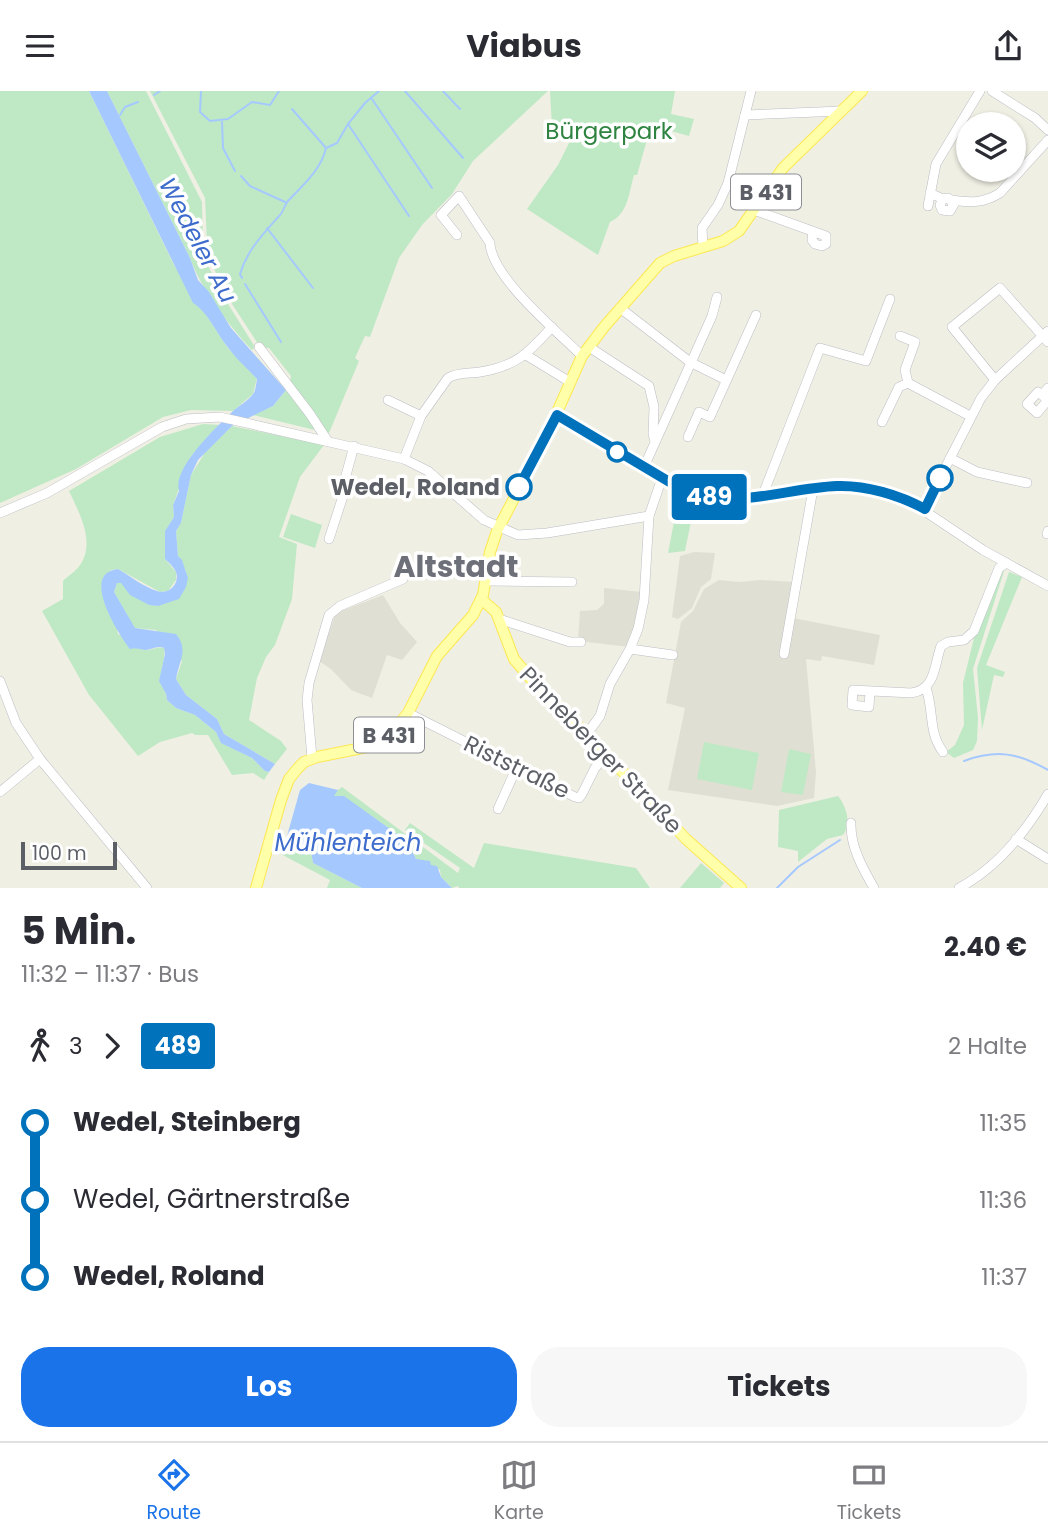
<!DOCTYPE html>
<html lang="de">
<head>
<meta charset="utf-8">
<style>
	body { margin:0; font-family:Poppins,sans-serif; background:#f7f7f7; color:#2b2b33; height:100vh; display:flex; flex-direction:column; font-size:26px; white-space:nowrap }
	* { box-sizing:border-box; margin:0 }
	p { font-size:23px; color:#7c7c81 }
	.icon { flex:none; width:38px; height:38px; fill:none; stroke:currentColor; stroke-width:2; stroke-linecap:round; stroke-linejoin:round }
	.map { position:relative; height:797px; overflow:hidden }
	.sheet { display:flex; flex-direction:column; background:#fff; flex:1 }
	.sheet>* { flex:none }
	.badge { padding:0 14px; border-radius:5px; font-size:24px; line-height:46px }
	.tools { position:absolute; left:956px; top:21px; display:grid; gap:14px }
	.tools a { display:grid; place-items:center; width:70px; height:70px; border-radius:50%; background:#fff; box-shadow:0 2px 5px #0004; font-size:35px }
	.scale { position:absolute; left:21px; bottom:18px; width:96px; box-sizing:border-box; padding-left:7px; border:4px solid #5c5f66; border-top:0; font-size:19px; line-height:24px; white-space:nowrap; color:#5c5f66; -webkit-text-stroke:5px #fff; paint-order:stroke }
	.map>.badge { position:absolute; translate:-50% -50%; box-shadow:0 0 0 4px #fff }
	.legs { display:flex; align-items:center; gap:10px; height:77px; padding:0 21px; font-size:23px }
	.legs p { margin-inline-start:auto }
	.summary { display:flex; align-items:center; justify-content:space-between; height:119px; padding:0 21px }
	h1 { font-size:38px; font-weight:700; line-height:52px }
	.action { display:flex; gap:14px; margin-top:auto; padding:14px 21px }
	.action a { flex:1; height:80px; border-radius:28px; background:#1a73e8; color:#fff; font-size:28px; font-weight:700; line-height:80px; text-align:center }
	.action a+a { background:#f7f7f7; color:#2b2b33 }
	ul { padding:0 21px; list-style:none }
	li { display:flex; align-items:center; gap:24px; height:77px; font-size:26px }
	li i { display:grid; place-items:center; width:10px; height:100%; margin:0 9px; background:currentColor }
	li i::after { content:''; width:18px; height:18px; margin:-9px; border:5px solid; border-radius:50%; background:#fff }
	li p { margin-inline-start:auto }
	li:first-child i { background:linear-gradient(#0000 50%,currentColor 0) }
	li:last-child i { background:linear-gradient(currentColor 50%,#0000 0) }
	header { display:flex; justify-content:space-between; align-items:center; height:91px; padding:0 21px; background:#fff; font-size:32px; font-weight:700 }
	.menu { display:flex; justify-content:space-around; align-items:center; height:98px; border-top:2px solid #e1e1e2; background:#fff; font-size:19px; color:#7c7c81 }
	.menu a { display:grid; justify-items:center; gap:4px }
	.menu .on { color:#1a73e8 }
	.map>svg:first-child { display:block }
</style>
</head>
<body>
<header><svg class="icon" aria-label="menu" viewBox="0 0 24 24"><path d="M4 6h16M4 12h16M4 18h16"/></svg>Viabus<svg class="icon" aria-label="share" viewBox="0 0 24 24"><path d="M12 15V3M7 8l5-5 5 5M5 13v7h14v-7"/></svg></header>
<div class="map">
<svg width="1048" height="797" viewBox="0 0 1048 797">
	<rect width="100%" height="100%" fill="#f0efe4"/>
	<g fill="#e0dfd3">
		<path d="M 694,461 L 715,462 L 711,488 L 701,496 L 692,517 L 678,528 L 672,526 L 680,465 Z"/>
		<path d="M 719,489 L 739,491 L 761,489 L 794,491 L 788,526 L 880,544 L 874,574 L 822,565 L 821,570 L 806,568 L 816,681 L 814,707 L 777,715 L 668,699 L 685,617 L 666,612 L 681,531 L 693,520 L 704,498 Z"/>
		<path d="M 604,497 L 641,501 L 630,556 L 578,550 L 580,520 L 597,519 L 604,513 Z"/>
		<path d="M 383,504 L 400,532 L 417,551 L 402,569 L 387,564 L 372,607 L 351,599 L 331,578 L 319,570 L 336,522 Z"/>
	</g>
	<g fill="#bfe9c5">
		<path d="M 0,0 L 89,0 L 174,174 L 227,256 L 257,287 L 253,303 L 233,320 L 191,319 L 163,326 L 76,378 L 0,412 Z"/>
		<path d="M 107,0 L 146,0 L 202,111 L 203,158 L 209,177 L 228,213 L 255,256 L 252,259 C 229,235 201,198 190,167 Z"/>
		<path d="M 150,0 L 548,0 L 473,70 L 452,103 L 422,134 L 399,167 L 370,246 L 365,245 L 355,267 L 359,270 L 329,342 L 324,341 L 290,291 L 291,285 L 269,257 L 260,256 L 232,213 L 213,176 L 207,153 L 205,107 Z"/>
		<path d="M 550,0 L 675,0 L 671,23 L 694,28 L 689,45 L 671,40 L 671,36 L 652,31 L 637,84 L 634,84 C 629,102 628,123 610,131 L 598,164 L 527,118 L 558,74 L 570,50 L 552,36 Z"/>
		<path d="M 286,299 L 290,299 L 319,340 L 253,324 L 273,315 Z"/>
		<path d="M 203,333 L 221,334 L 191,365 L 173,414 L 174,426 L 165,441 L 165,468 L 176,481 L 176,489 L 168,500 L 160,501 L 118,478 L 111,479 L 104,486 L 108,522 L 115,530 L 118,543 C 125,547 137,559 146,559 C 153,559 157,555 164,557 C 166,567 161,576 161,586 C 161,596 166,600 167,609 L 176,617 L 195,624 L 216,641 L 222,652 L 252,667 L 265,680 L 269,681 L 264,689 L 253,682 L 232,684 L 208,644 L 195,644 L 192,642 L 160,651 L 138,665 L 89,604 L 42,520 L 63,508 L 63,490 C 68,485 76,480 80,474 C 96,451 79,422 69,400 L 160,346 Z"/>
		<path d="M 232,335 L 324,354 L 300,386 L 279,446 L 297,453 L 292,508 L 275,554 L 266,566 L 257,587 L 249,629 L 281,650 L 287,658 L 275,673 L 224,643 L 217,628 L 186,604 L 176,588 L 182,570 L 156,539 L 134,537 L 114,501 L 117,492 L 122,492 C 133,504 140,512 158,515 L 186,480 L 178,465 L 176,440 L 181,432 L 191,384 L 206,360 Z"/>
		<path d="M 679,405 L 695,411 L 685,460 L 668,462 Z"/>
		<path d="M 291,423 L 322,434 L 315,457 L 283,446 Z"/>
		<path d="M 1005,477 L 973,578 L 978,627 L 977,650 L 973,659 L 954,667 L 946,661 L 955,654 L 964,634 L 963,592 L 974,547 L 1000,481 Z"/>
		<path d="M 1009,481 L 1022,486 L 986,574 L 1005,581 L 1003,586 L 994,584 L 982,639 L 977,577 Z"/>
		<path d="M 704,651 L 759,662 L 752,699 L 697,688 Z"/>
		<path d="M 789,658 L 811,663 L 803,704 L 781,701 Z"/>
		<path d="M 342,696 L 458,782 L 460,777 L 405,739 L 410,732 L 474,777 L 484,752 L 636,777 L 650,797 L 459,797 L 458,795 L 452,797 L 441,786 L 440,779 L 416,768 C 410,753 402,754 397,743 L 370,724 L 333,705 L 335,701 Z"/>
		<path d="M 838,705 C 846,715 852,732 843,744 L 827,748 L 798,771 L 798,760 L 778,756 L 779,719 Z"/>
		<path d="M 288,748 L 295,749 L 302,760 L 311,761 L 313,772 L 362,797 L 327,797 L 330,789 L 277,761 L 281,753 Z"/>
		<path d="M 701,772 L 724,792 L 720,797 L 680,797 Z"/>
	</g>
	<g fill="#a5c9ff">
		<path d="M 89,0 L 107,0 L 190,167 L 198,189 L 209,201 L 231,237 L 286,299 L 273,315 L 232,335 L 198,369 L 191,384 L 181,432 L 176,440 L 178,465 L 182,469 L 188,487 L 186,496 L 179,508 L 158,515 L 149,514 L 130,504 L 121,492 L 117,492 L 114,501 L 135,537 L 176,543 C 189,559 179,570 176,588 L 186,604 L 217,628 L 224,643 L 275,673 L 269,681 L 265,680 L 252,667 L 221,652 L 216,641 L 195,624 L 176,617 L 167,609 L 166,603 L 159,590 L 165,563 L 164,557 C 157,554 152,559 145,559 C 139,558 137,557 130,558 C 119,544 79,482 118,478 C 130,485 144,496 157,500 C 169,504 180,493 176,481 C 174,476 168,471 165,468 L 165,440 L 174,426 L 173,414 L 179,400 C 172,377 217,336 232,321 C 238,315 248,310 253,303 C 256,299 256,293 257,288 C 248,278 238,270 230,259 C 217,244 209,222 193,212 Z"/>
		<path d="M 309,692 L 338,699 L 334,705 L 344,705 L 397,743 C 402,754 410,753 416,768 L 430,770 L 431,774 L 437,775 L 441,786 L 452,797 L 362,797 L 313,772 L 311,761 L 302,764 L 302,758 L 296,749 L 288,748 L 287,745 L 300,699 Z"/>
	</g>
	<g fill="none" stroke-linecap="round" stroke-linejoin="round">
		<g stroke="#a5c9ff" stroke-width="2">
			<path d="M 201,0 L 200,21 L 210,30 L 228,28 L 252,11 L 270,14 L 279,0"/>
			<path d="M 405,0 L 463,67"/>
			<path d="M 443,0 L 460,18"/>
			<path d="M 154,4 L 160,0"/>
			<path d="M 372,8 L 432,97"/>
			<path d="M 292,18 L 326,57"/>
			<path d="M 120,24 L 125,16 L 138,11"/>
			<path d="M 222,31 L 223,57 L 235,80"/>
			<path d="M 348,33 L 409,125"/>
			<path d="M 241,85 L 250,95 L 285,111"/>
			<path d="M 267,137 L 313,197"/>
			<path d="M 242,187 L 240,183 C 247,159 264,142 280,124 C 284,120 284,114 288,110 C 303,94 321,79 326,57 L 337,52 L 348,33 L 365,12 L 379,0"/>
			<path d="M 245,193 L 281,251"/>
			<path d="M 964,670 C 997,658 1018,662 1048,679"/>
			<path d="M 777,797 L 798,776 L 840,749"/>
		</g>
		<g stroke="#bcbdc4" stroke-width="10">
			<g id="minor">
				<path d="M 992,0 L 1035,27 L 1048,39"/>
				<path d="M 745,24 L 842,20"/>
				<path d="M 930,102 L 943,108 L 948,107 L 954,113 L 950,120 L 942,119 L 940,114 L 943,108"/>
				<path d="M 952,109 C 971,112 984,112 1000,102 L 1048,49"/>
				<path d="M 928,115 L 936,73 L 980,0"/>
				<path d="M 754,119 L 826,145 L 826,153 L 822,155 L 815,153 L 812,149 L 813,141"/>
				<path d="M 457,144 L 441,124 L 459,105 L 490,152 C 491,186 558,241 582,265"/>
				<path d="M 703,156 L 702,137 L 718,114 L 728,92 L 751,0"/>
				<path d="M 620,217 L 690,271 L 726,289"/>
				<path d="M 900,245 L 915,251 L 905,279 L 908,292"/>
				<path d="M 259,256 L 310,323 L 327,349"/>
				<path d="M 589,256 L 649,295 L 654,316 L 653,343 L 655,350"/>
				<path d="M 526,264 L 570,291"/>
				<path d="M 995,289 L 952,236 L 1000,197 L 1048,251"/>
				<path d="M 908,292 L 970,325"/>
				<path d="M 1042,304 L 1048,309 L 1037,322 L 1027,313 L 1038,301 L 1042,304 L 1048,297"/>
				<path d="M 388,309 L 421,325"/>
				<path d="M 557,324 L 599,351 L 691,403 L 727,408 L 747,408 L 837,395 L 886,402 L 908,409 L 983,459 L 1048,495"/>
				<path d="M 882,331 L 899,296 L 908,292"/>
				<path d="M 688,346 L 699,321 L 710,326 L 756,224"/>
				<path d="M 950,367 L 977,381 L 1027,392"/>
				<path d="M 404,368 L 421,325 L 448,287 C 458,281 469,283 480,281 C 517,275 528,262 552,236"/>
				<path d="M 644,376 L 712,225 L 717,206"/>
				<path d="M 762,406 L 820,257 L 866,270 L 890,208"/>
				<path d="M 924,418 L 981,307 L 995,289 L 1048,240"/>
				<path d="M 0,422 L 47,402 L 162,336 L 186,328 L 220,326 L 404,368 L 428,380 L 484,429 L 518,444 L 547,442 L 649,425"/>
				<path d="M 1047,443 L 1048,440"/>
				<path d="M 329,448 L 344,402 L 345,388 L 354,355"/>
				<path d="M 486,490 L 572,491"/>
				<path d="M 499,528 L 570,551 L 581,551"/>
				<path d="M 630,558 L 673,564"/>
				<path d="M 784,563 L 813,398"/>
				<path d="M 0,590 L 16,632 L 40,668 L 147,797"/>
				<path d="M 926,597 C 934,619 928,641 943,661"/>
				<path d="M 870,600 L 869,616 L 852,614 L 853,599 L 911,602 C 936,599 934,574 941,555 L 948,551 L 964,549 L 974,540 L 999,477 L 1006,472"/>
				<path d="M 408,622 L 575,706 L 579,707 L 582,703 L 595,677 L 607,664"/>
				<path d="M 587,643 L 600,625 L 610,593 L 630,558 L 638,538 L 644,509 L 649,425 L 662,387"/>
				<path d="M 312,667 L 307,609 L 309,592 L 329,524 L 340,515 L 403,488"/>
				<path d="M 0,701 L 40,668"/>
				<path d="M 498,718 L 516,678"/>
				<path d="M 851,732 C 850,755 863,778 874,797"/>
				<path d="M 1016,748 L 1048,768"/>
				<path d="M 959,797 C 997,777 1027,739 1048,703"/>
			</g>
		</g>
		<g stroke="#fce851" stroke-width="12">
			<g id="major">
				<path d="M 481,508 L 496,521 L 514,568 L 532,589 L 607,664 L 686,748 L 741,797"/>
				<path d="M 256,797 L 281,709 L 289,688 L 298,677 L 304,671 L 317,666 L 372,655 L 392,641 L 408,622 L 437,565 L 473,524 L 483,504 L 490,461 L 497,440 L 546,346 L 582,265 L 604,236 L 660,172 L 674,165 L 723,150 L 739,140 L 783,77 L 862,0"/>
			</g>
		</g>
		<use href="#minor" stroke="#fff" stroke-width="9"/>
		<use href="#major" stroke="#ffa" stroke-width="10"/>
	</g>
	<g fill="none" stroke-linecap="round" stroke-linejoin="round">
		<g stroke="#fff" stroke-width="16">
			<path id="line-1" d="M 519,396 L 557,324 L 678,396 C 730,422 783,397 837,395 C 866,394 899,404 925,418 L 940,387"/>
		</g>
		<use href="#line-1" stroke="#0072bc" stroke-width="10"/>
	</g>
	<g fill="#fff" stroke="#0072bc" stroke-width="3.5">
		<circle cx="617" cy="361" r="9"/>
		<circle cx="940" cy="387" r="12"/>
		<circle cx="519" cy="396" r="12"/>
	</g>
	<g text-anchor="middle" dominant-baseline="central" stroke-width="7" stroke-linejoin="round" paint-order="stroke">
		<g fill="#fff" stroke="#8d8f94" stroke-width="2">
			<rect x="731" y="83.5" width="70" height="35" rx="5"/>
			<rect x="354" y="626.5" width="70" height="35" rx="5"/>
		</g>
		<g font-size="21" font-weight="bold" fill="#5c5f66">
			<text x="766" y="101">B 431</text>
			<text x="389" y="644">B 431</text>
		</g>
		<g font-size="23" fill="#2e8340" stroke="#fff">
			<text x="609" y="40">Bürgerpark</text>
		</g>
		<g font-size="23" font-weight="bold" fill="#5c5f66" stroke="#fff" text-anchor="end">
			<text x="500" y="396">Wedel, Roland</text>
		</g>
		<g font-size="23" fill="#5c5f66" stroke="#fff">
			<text transform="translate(601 659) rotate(46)">Pinneberger Straße</text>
			<text transform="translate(517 676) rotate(26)">Riststraße</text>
		</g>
		<g font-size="24" font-style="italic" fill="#3d6ccc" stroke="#fff">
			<text transform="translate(198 149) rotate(62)">Wedeler Au</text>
			<text x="348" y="751">Mühlenteich</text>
		</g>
		<g font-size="30" font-weight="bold" fill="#6d7078" stroke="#fff">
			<text x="456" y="475">Altstadt</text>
		</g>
	</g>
</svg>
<div class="tools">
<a><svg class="icon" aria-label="layers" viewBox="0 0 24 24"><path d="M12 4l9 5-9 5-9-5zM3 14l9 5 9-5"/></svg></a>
</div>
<div class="scale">100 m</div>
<b class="badge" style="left:709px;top:406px;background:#0072bc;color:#fff">489</b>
</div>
<section class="sheet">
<div class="summary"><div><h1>5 Min.</h1><p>11:32 – 11:37 · Bus</p></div><b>2.40 €</b></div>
<div class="legs"><svg class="icon" aria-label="walk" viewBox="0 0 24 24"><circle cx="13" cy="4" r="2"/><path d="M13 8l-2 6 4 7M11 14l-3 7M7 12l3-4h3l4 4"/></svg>3<svg class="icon" aria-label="forward" viewBox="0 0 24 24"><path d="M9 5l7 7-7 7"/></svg><b class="badge" style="background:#0072bc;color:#fff">489</b><p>2 Halte</p></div>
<ul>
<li><i style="color:#0072bc"></i><b>Wedel, Steinberg</b><p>11:35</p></li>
<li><i style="color:#0072bc"></i><span>Wedel, Gärtnerstraße</span><p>11:36</p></li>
<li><i style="color:#0072bc"></i><b>Wedel, Roland</b><p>11:37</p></li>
</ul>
<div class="action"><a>Los</a><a>Tickets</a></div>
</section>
<nav class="menu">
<a class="on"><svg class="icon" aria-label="directions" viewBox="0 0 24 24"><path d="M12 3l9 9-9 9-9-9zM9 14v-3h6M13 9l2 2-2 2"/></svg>Route</a>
<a><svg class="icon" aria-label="map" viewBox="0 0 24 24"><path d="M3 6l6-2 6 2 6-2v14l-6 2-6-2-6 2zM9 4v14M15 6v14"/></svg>Karte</a>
<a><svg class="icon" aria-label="tickets" viewBox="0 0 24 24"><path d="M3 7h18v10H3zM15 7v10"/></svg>Tickets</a>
</nav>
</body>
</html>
